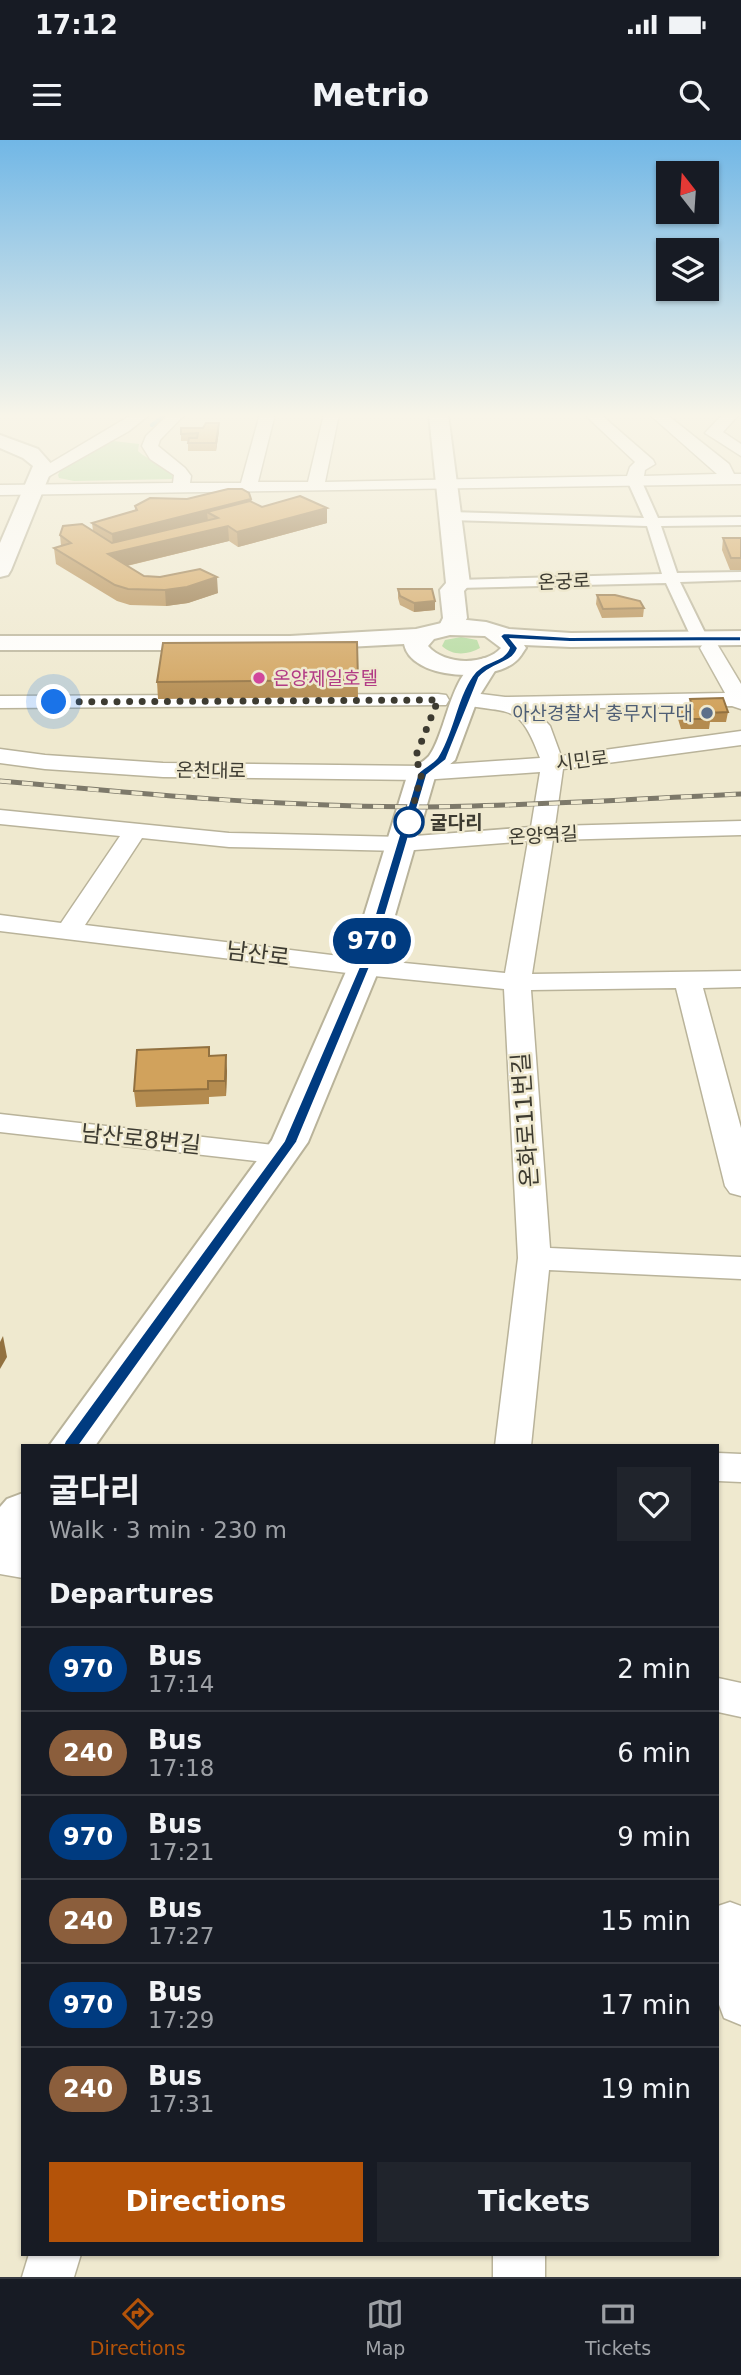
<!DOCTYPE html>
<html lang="en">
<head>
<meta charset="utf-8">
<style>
	body { margin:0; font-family:"DejaVu Sans","Noto Sans KR",sans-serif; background:#20242c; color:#f1f3f6; height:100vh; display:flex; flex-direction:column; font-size:26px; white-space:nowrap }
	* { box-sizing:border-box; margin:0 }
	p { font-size:23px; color:#9ea1a6 }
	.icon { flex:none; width:38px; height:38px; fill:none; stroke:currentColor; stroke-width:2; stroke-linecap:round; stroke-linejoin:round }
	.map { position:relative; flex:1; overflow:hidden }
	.details { position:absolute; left:21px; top:1304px; width:698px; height:812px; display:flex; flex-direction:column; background:#171b24; border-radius:0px; box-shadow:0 2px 5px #0004 }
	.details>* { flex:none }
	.badge { padding:0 14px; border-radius:23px; font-size:24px; line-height:46px }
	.needle { width:46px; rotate:343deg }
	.buttons { position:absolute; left:656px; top:21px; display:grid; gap:14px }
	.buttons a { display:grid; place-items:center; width:63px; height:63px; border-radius:0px; background:#171b24; box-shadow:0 2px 5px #0004; font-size:35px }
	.you { position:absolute; width:35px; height:35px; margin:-18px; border:5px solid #fff; border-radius:50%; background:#1a73e8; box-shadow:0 0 0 10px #1a73e833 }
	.map>.badge { position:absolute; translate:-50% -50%; box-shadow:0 0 0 4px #fff }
	h2 { padding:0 28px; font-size:26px; line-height:63px }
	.round { display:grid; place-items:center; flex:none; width:74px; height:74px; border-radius:0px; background:#20242c }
	.summary { display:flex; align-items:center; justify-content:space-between; height:119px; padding:0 28px }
	h1 { font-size:33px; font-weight:700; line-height:52px }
	.primary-button { display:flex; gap:14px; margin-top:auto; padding:14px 28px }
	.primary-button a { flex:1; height:80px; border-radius:0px; background:#b45309; color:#fff; font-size:28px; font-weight:700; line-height:80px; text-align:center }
	.primary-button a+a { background:#20242c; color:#f1f3f6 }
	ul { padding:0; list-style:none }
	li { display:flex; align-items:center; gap:21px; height:84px; padding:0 28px; border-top:2px solid #363941 }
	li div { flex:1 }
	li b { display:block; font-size:26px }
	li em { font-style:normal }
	li .badge { min-width:77px; font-weight:700; text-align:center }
	.status { display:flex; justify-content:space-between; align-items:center; height:49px; padding:0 35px; background:#171b24; direction:ltr }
	.status svg { height:19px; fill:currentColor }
	header { display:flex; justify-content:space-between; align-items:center; height:91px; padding:0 28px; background:#171b24; font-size:32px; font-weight:700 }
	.dock { display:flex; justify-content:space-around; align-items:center; height:98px; border-top:2px solid #363941; background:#171b24; font-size:19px; color:#9ea1a6 }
	.dock a { display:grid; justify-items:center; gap:4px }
	.dock .on { color:#b45309 }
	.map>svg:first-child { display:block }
</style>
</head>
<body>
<div class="status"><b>17:12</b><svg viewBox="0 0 49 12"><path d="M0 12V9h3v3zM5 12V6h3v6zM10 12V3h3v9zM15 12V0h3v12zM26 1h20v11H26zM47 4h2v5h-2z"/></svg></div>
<header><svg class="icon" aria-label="menu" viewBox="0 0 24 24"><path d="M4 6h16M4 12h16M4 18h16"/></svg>Metrio<svg class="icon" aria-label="search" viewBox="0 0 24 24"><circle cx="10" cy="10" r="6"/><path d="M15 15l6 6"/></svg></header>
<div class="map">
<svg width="741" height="2137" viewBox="0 0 741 2137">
	<rect width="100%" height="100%" fill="#efe9cf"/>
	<g fill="#b2da9e">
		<path d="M 113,301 L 139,304 L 138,311 C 149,322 169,323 174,339 L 74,341 L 59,338 L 58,335 L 61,329 Z"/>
		<path d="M 461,497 L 477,500 L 480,508 C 468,515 452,516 442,506 L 445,500 Z"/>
	</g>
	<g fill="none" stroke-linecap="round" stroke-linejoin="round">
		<path stroke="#5ebce2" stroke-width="4.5" d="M 152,285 L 168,274"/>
		<g stroke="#b9b39a" stroke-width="4">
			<path id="pedestrian" d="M 634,336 L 641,340 L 658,378 L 741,377 L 741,385 L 661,386 L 677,433 L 741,432 L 741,440 L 680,442 L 708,499 L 706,502 L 694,502 L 692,499 L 666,443 L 458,448 L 451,444 L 458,440 L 662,434 L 647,386 L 450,380 L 443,376 L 450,372 L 644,378 L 627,340 Z"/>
		</g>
		<g stroke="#b9b39a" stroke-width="3">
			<g id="minor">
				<path d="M 133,274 L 150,274 L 129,291 L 46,338 L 40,339 L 32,334 Z"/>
				<path d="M 169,274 L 185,274 L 160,300 L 158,306 L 185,328 L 191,336 L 190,343 L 241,343 L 260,274 L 275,274 L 258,342 L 308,342 L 324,274 L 339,274 L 325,342 L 627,336 L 630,327 L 635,322 L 584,274 L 600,274 L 653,320 L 655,324 L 645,330 L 644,336 L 717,334 L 649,274 L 666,274 L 729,324 L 734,334 L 741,334 L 741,344 L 0,355 L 0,345 L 173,343 L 174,335 L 150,319 L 142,306 L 146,296 Z"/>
				<path d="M 723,274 L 739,274 L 723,292 L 741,304 L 741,316 L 705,293 Z"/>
				<path d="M 710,502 L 717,504 L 741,544 L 741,569 L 732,566 L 534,569 L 550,586 L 561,616 L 741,591 L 741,605 L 563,629 L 555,686 L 741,681 L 741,695 L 553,700 L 532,834 L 741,831 L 741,847 L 703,848 L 741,988 L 741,1056 L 730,1053 L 725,1046 L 676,848 L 531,850 L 550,1108 L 741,1117 L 741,1139 L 549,1130 L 531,1306 L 495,1306 L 518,1118 L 504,849 L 364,835 L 0,791 L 0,775 L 61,783 L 120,696 L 0,684 L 0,670 L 229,693 L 402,697 L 531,687 L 540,632 L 422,640 L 163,637 L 45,629 L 0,623 L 0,609 L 45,615 L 163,623 L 422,626 L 540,618 C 518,559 510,576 457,563 L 454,558 L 457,553 L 465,552 L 505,557 L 725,553 L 700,508 L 703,504 ZM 142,698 L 229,707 L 402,711 L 528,701 L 505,833 L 364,819 L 85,785 Z"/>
				<path d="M 438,554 L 446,555 L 449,560 L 446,565 L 0,568 L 0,556 Z"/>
				<path d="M 0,974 L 282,1006 L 293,1008 L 297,1015 L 293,1022 L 282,1024 L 0,992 Z"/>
				<path d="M 718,1313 L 741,1314 L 741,1342 L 718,1341 Z"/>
				<path d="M 0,1404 L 23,1408 L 23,1438 L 0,1434 Z"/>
				<path d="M 718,1538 L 741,1543 L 741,1577 L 718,1572 Z"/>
				<path d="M 730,1762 L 741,1766 L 741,1885 L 724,1878 L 718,1862 L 718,1766 Z"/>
				<path d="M 29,2114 L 81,2114 L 74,2137 L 22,2137 Z"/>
				<rect x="493" y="2114" width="52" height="23"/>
			</g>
		</g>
		<g stroke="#b9b39a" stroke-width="4">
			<path id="tertiary" d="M 0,295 L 38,309 L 53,326 L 11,430 L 8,435 L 0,437 L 0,403 L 33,326 L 23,318 L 0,308 Z"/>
		</g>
		<g stroke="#b9b39a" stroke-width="4">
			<g id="secondary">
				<path d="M 429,274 L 448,274 L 470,444 L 464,451 L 467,478 L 459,493 L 450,495 L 441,493 L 438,488 L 443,478 L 440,450 L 446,443 Z"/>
				<path d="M 485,518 L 494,521 L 498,526 L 478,558 L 455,620 L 435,637 L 380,827 L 308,1002 L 95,1306 L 49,1306 L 272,1000 L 348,827 L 408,633 C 414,625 423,623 429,616 C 447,593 450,527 485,518 Z"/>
				<path d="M 23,1353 L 23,1406 L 16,1415 L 0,1420 L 0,1367 L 7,1359 Z"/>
			</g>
		</g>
		<g stroke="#b9b39a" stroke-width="4">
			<path id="primary" d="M 467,480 L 486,482 L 509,489 L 571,493 L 741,491 L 741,505 L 571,507 L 524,505 L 526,508 C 523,512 520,518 516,521 C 492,543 411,540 404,504 L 290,510 L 0,510 L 0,496 L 290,496 L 416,489 L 450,481 ZM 450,495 L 485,496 L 501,508 C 485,526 444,525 428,506 L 434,499 Z"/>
		</g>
		<use href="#pedestrian" fill="#fff" fill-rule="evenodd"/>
		<use href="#minor" fill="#fff" fill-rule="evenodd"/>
		<use href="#tertiary" fill="#fff" fill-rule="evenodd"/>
		<use href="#secondary" fill="#fff" fill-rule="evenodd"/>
		<use href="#primary" fill="#fff" fill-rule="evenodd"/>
		<g stroke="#7d796a" stroke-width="5">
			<path id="rail" d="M 0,641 C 141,654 282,667 423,667 C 529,666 635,659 741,654"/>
		</g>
		<use href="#rail" stroke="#efe9cf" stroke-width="3.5" stroke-dasharray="11" stroke-linecap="butt"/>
	</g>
	<g fill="#b48b4f">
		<path d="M 219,291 L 216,311 L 188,311 L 188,301 L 181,301 L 181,294 Z"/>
		<path d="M 187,359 L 251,359 L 252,362 L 262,367 L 327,383 L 238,407 L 229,401 L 127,426 L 144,436 L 218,453 L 188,463 L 166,466 L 130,465 L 117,461 L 56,424 L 54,408 L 61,406 L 60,395 L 93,391 L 92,383 L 135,370 L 135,366 Z"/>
		<path d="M 723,398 L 741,398 L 741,430 L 730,430 L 722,410 Z"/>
		<path d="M 398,449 L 435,461 L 435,470 L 414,472 L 400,465 L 398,458 Z"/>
		<path d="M 597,455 L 644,468 L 643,477 L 602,478 L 596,464 Z"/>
		<path d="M 357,502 L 358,557 L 158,559 L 157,542 Z"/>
		<path d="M 690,559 L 728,572 L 726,582 L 710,582 L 709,589 L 681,589 L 678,579 L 679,569 L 689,569 Z"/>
		<path d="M 209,907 L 210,916 L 227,931 L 226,956 L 209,957 L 209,964 L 136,967 L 134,951 Z"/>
	</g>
	<g fill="#927140">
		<path d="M 219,283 L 219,291 L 216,311 L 216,303 Z"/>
		<path d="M 251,359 L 252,371 L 218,378 L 207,372 L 208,382 L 113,406 L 112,394 Z"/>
		<path d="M 327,368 L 327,383 L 238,407 L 237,392 Z"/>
		<path d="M 228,386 L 229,401 L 109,430 L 108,414 Z"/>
		<path d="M 217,437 L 218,453 L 188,463 L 166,466 L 165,450 Z"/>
		<path d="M 435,461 L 435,470 L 414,472 L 414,463 Z"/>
		<path d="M 226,915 L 227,931 L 226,956 L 225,941 Z"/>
		<path d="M 3,1196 L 7,1217 L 0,1229 L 0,1202 Z"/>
	</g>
	<g fill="#d1a25c" stroke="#927140" stroke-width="2">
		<path d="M 206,283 L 219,283 L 216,303 L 188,303 L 189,298 L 197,298 L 198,293 L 181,294 L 181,288 L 203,288 Z"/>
		<path d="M 228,349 L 242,349 L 249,353 L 251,359 L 112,394 L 92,383 L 137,370 L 135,366 L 150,358 L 187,359 Z"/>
		<path d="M 300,356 L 327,368 L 237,392 L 228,386 L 108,414 L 144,436 L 160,437 L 200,429 L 217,437 L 187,447 L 165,450 L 128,449 L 115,445 L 54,408 L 71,403 L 60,395 L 63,386 L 82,384 L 112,403 L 218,378 L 207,372 L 250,361 L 262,367 Z"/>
		<path d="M 723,398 L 741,398 L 741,418 L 731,418 Z"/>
		<path d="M 398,449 L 432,449 L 435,461 L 414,463 L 400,456 Z"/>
		<path d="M 597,455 L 615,455 L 640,461 L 644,468 L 603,469 Z"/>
		<path d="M 357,502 L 358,540 L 157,542 L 163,503 Z"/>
		<path d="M 723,558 L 728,572 L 708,573 L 710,579 L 682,579 L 679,569 L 693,569 L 690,559 Z"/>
		<path d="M 209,907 L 209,916 L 226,915 L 225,941 L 208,941 L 208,949 L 134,951 L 137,910 Z"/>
	</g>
	<linearGradient id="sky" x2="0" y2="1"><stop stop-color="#71b7e6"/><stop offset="0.48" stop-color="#f8f5e9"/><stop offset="1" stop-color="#f8f5e9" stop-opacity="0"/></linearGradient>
	<rect width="741" height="573" fill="url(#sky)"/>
	<path fill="#003b80" stroke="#fff" stroke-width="2" d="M 504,493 L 570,497 L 741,496 L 741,501 L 570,502 L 511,499 L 518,508 C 511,526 493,521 479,538 L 446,620 L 427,635 L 370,827 L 297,1002 L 76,1310 L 65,1310 L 63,1306 L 65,1301 L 284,1001 L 359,827 L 418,633 C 423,627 434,623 438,616 C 453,592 456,559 472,536 C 483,519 503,523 509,508 L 500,496 Z"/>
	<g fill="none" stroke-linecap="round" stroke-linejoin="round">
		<path stroke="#3d3b31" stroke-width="7" stroke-dasharray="0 12.6" d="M 54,562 L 438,560 L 415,618 L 422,633 L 409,682"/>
	</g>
	<circle fill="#d1479c" stroke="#efe9cf" stroke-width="2.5" cx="259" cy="538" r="7"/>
	<circle fill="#5c6f8a" stroke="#efe9cf" stroke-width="2.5" cx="707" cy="573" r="7"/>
	<circle fill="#fff" stroke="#003b80" stroke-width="3.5" cx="409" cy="682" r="14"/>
	<g text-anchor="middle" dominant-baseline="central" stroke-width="5" stroke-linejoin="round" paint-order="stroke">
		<g font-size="19" fill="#3d3b31" stroke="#efe9cf">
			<text transform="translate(564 441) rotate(-2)">온궁로</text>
			<text transform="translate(582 620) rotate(-7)">시민로</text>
			<text transform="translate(211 630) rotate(1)">온천대로</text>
			<text transform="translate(543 695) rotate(-3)">온양역길</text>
		</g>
		<g font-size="19" fill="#b23c85" stroke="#efe9cf" text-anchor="start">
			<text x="273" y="538">온양제일호텔</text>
		</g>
		<g font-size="19" fill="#4e5e75" stroke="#efe9cf" text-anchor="end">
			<text x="693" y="573">아산경찰서 충무지구대</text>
		</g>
		<g font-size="19" font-weight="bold" fill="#3d3b31" stroke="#efe9cf" text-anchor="start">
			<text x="430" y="682">굴다리</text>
		</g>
		<g font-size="23" fill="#3d3b31" stroke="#efe9cf">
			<text transform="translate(258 814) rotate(7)">남산로</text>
			<text transform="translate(525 980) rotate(-94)">온화로11번길</text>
			<text transform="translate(141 999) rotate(6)">남산로8번길</text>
		</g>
	</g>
</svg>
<div class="buttons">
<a><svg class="needle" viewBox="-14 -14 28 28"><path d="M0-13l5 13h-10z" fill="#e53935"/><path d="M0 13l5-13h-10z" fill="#9ea1a6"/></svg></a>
<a><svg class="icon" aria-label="layers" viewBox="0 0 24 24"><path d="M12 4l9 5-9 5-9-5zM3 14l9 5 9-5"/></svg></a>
</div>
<div class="you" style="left:54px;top:562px"></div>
<b class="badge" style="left:372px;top:801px;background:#003b80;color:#fff">970</b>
<section class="details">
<div class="summary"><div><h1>굴다리</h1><p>Walk · 3 min · 230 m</p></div><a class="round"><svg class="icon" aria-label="heart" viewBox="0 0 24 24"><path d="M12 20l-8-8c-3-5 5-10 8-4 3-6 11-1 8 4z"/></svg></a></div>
<h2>Departures</h2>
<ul>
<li><span class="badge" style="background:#003b80;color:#fff">970</span><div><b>Bus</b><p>17:14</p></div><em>2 min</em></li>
<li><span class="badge" style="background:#8b5e3c;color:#fff">240</span><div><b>Bus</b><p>17:18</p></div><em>6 min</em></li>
<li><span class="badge" style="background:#003b80;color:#fff">970</span><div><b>Bus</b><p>17:21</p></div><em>9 min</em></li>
<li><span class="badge" style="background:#8b5e3c;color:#fff">240</span><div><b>Bus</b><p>17:27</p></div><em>15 min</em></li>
<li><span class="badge" style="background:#003b80;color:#fff">970</span><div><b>Bus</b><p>17:29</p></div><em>17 min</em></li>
<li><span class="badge" style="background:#8b5e3c;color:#fff">240</span><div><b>Bus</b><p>17:31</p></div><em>19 min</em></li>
</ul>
<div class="primary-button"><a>Directions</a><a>Tickets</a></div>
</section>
</div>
<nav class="dock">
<a class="on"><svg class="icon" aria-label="directions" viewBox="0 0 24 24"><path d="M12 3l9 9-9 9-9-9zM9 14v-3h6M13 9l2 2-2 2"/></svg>Directions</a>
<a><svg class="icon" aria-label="map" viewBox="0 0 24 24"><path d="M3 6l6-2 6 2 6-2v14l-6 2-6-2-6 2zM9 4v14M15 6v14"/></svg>Map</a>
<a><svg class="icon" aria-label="tickets" viewBox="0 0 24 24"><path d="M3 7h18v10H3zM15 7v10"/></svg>Tickets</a>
</nav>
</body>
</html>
